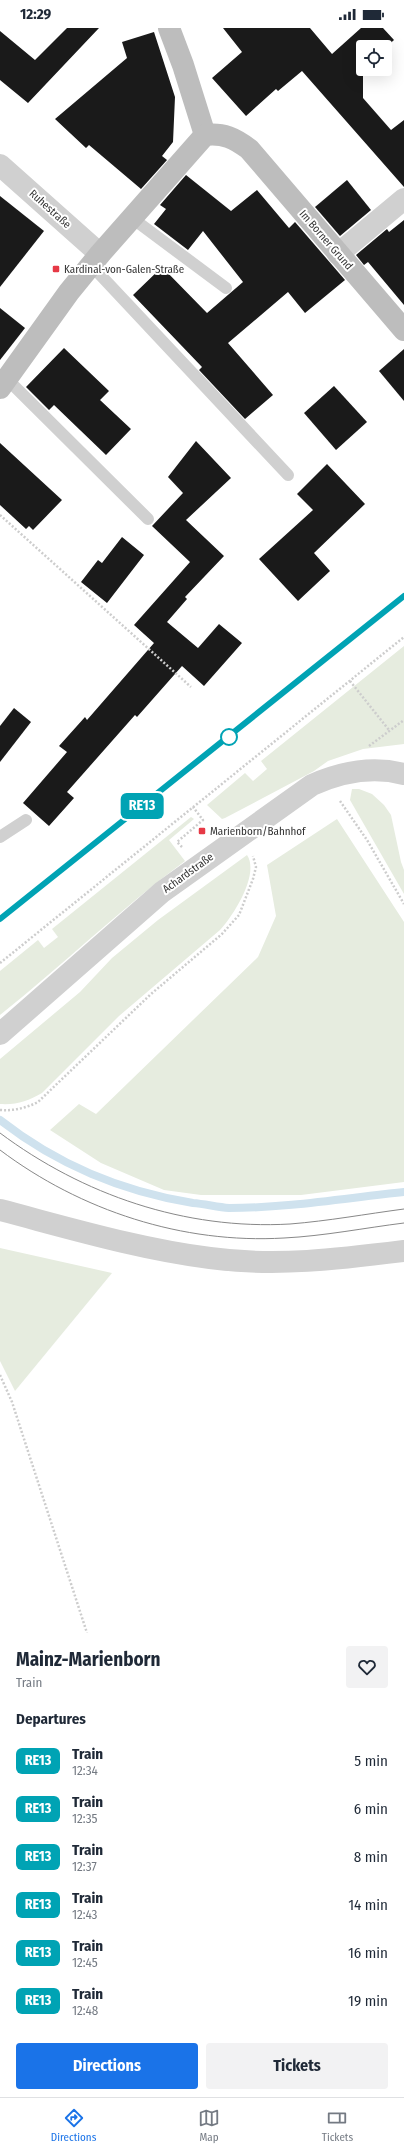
<!DOCTYPE html>
<html lang="en">
<head>
<meta charset="utf-8">
<style>
	body { margin:0; font-family:"Fira Sans Condensed",sans-serif; background:#f2f2f3; color:#1f2937; height:100vh; display:flex; flex-direction:column; font-size:15px; white-space:nowrap }
	* { box-sizing:border-box; margin:0 }
	p { font-size:13px; color:#747a83 }
	.icon { flex:none; width:22px; height:22px; fill:none; stroke:currentColor; stroke-width:2; stroke-linecap:round; stroke-linejoin:round }
	.map { position:relative; height:1605px; overflow:hidden }
	.details { display:flex; flex-direction:column; background:#fff; flex:1 }
	.details>* { flex:none }
	.badge { padding:0 8px; border-radius:6px; font-size:14px; line-height:26px }
	.controls { position:absolute; left:356px; top:12px; display:grid; gap:8px }
	.controls a { display:grid; place-items:center; width:36px; height:36px; border-radius:4px; background:#fff; box-shadow:0 4px 16px #0002; font-size:20px }
	.map>.badge { position:absolute; translate:-50% -50%; box-shadow:0 0 0 2px #fff }
	h2 { padding:0 16px; font-size:15px; line-height:36px }
	.round { display:grid; place-items:center; flex:none; width:42px; height:42px; border-radius:4px; background:#f2f2f3 }
	.summary { display:flex; align-items:center; justify-content:space-between; height:68px; padding:0 16px }
	h1 { font-size:19px; font-weight:700; line-height:30px }
	.cta { display:flex; gap:8px; margin-top:auto; padding:8px 16px }
	.cta a { flex:1; height:46px; border-radius:4px; background:#1a73e8; color:#fff; font-size:16px; font-weight:700; line-height:46px; text-align:center }
	.cta a+a { background:#f2f2f3; color:#1f2937 }
	ul { padding:0; list-style:none }
	li { display:flex; align-items:center; gap:12px; height:48px; padding:0 16px }
	li div { flex:1 }
	li b { display:block; font-size:15px }
	li em { font-style:normal }
	li .badge { min-width:44px; font-weight:700; text-align:center }
	.status { display:flex; justify-content:space-between; align-items:center; height:28px; padding:0 20px; background:#fff; direction:ltr }
	.status svg { height:11px; fill:currentColor }
	.tabs { display:flex; justify-content:space-around; align-items:center; height:56px; border-top:1px solid #e0e1e3; background:#fff; font-size:11px; color:#747a83 }
	.tabs a { display:grid; justify-items:center; gap:2px }
	.tabs .on { color:#1a73e8 }
	.map>svg:first-child { display:block }
</style>
</head>
<body>
<div class="status"><b>12:29</b><svg viewBox="0 0 49 12"><path d="M0 12V9h3v3zM5 12V6h3v6zM10 12V3h3v9zM15 12V0h3v12zM26 1h20v11H26zM47 4h2v5h-2z"/></svg></div>
<div class="map">
<svg width="404" height="1605" viewBox="0 0 404 1605">
	<rect width="100%" height="100%" fill="#fff"/>
	<g fill="#e6ecdf">
		<path d="M 404,618 L 404,716 L 363,721 L 328,733 L 314,743 L 225,790 L 222,791 L 207,777 L 245,745 L 253,753 L 267,741 L 261,733 Z"/>
		<path d="M 352,761 L 359,761 L 372,766 L 384,777 L 391,787 L 401,834 L 404,842 L 404,866 L 350,772 Z"/>
		<path d="M 191,789 L 194,791 L 169,812 L 185,833 C 120,881 63,937 0,987 L 0,943 L 38,912 L 44,920 L 58,909 L 52,901 Z"/>
		<path d="M 337,791 L 404,894 L 404,1154 L 301,1167 L 201,1167 L 164,1162 L 101,1135 L 50,1102 L 79,1076 L 96,1086 L 258,929 L 276,888 L 267,837 Z"/>
		<path d="M 247,827 C 260,846 233,888 220,902 L 119,988 L 42,1065 C 28,1073 17,1077 0,1076 L 0,1031 L 80,964 L 112,930 L 158,892 Z"/>
		<path d="M 0,1220 L 112,1245 L 15,1363 L 0,1333 Z"/>
	</g>
	<g fill="none" stroke-linecap="round" stroke-linejoin="round">
		<path stroke="#cfe2ee" stroke-width="8" d="M 0,1092 C 56,1136 123,1164 193,1175 C 205,1176 217,1179 229,1180 C 287,1180 346,1170 404,1164"/>
	</g>
	<g fill="#1a1a1a">
		<path d="M 67,0 L 99,0 L 28,75 L 0,52 L 0,3 L 35,32 Z"/>
		<path d="M 223,0 L 310,0 L 332,26 L 361,0 L 383,0 L 394,12 L 385,20 L 363,19 L 363,70 L 391,102 L 404,92 L 404,159 L 302,43 L 278,63 L 276,61 L 246,88 L 212,50 L 242,24 Z"/>
		<path d="M 154,4 L 175,69 L 173,114 L 162,128 L 167,132 L 141,161 L 89,117 L 86,120 L 55,91 L 127,30 L 122,14 Z"/>
		<path d="M 186,147 L 231,183 L 257,162 L 289,200 L 295,194 L 345,252 L 305,285 L 288,264 L 228,315 L 273,367 L 245,391 L 199,342 L 202,339 L 133,267 L 162,239 L 207,285 L 243,254 L 203,203 L 188,222 L 154,196 L 166,181 L 160,177 Z"/>
		<path d="M 347,152 L 371,182 L 340,208 L 315,179 Z"/>
		<path d="M 0,168 L 44,203 L 0,259 Z"/>
		<path d="M 404,192 L 404,277 L 368,234 L 364,237 L 356,227 L 387,201 L 389,204 Z"/>
		<path d="M 0,280 L 25,300 L 0,332 Z"/>
		<path d="M 64,320 L 109,363 L 100,372 L 131,401 L 106,427 L 54,377 L 49,382 L 26,359 Z"/>
		<path d="M 404,321 L 404,373 L 379,343 Z"/>
		<path d="M 334,358 L 367,394 L 336,422 L 304,385 Z"/>
		<path d="M 196,413 L 231,450 L 186,492 L 224,528 L 185,569 L 187,571 L 167,594 L 198,620 L 219,596 L 242,615 L 204,658 L 182,638 L 137,689 L 135,687 L 67,764 L 74,770 L 49,798 L 23,775 L 67,724 L 59,718 L 85,689 L 87,692 L 154,615 L 134,597 L 190,534 L 152,498 L 183,465 L 168,449 Z"/>
		<path d="M 0,415 L 62,472 L 33,502 L 29,498 L 26,501 L 0,477 Z"/>
		<path d="M 327,436 L 365,476 L 314,525 L 330,543 L 298,573 L 259,531 L 313,482 L 297,466 Z"/>
		<path d="M 122,509 L 144,527 L 107,575 L 81,554 L 98,532 L 102,535 Z"/>
		<path d="M 14,680 L 31,694 L 0,734 L 0,698 Z"/>
	</g>
	<g fill="none" stroke-linecap="round" stroke-linejoin="round">
		<g stroke="#cdcdcd" stroke-width="2.5" stroke-dasharray="2 2" stroke-linecap="butt">
			<path d="M 0,487 L 191,659"/>
			<path d="M 350,653 L 389,702"/>
			<path d="M 369,718 L 404,692"/>
			<path d="M 340,773 L 367,812 L 404,876"/>
			<path d="M 182,819 L 177,814 L 203,792 L 193,779"/>
			<path d="M 0,935 L 404,609"/>
			<path d="M 0,1082 C 14,1083 26,1080 38,1074 L 151,966 L 222,906 L 239,887 L 253,851 L 256,839 L 253,828"/>
			<path d="M 0,1347 L 12,1374 L 87,1605"/>
		</g>
		<g stroke="#d0d0d0" stroke-width="12">
			<path d="M 132,190 L 226,260"/>
			<path d="M 91,237 L 288,447"/>
			<path d="M 7,351 L 148,491"/>
			<path d="M 0,809 L 26,792"/>
		</g>
		<g stroke="#d0d0d0" stroke-width="22">
			<path d="M 0,137 L 100,226"/>
			<path d="M 338,226 L 404,171"/>
			<path d="M 0,1006 L 162,864 L 312,757 C 341,744 373,738 404,746"/>
			<path d="M 0,1182 C 69,1200 139,1221 210,1230 C 275,1239 340,1231 404,1223"/>
		</g>
		<g stroke="#bdbdbd" stroke-width="22">
			<path d="M 169,0 L 183,37 L 205,107"/>
			<path d="M 0,360 L 69,264 L 100,226 L 205,107 C 224,105 234,110 249,121 L 404,302"/>
		</g>
		<g stroke="#888" stroke-width="1">
			<path d="M 0,1105 C 83,1167 185,1202 290,1196 C 328,1193 366,1186 404,1181"/>
			<path d="M 0,1122 C 81,1183 183,1216 284,1210 C 324,1208 364,1200 404,1195"/>
		</g>
		<path stroke="#888" stroke-width="3" stroke-dasharray="4 3" stroke-linecap="butt" d="M 0,891 L 404,568"/>
	</g>
	<g fill="none" stroke-linecap="round" stroke-linejoin="round">
		<g stroke="#fff" stroke-width="9">
			<path id="line" d="M 0,891 L 404,568"/>
		</g>
		<use href="#line" stroke="#00a3b4" stroke-width="6"/>
	</g>
	<g fill="#e63946" stroke="#fff" stroke-width="1.5">
		<rect x="52" y="237" width="8" height="8" rx="2"/>
		<rect x="198" y="799" width="8" height="8" rx="2"/>
	</g>
	<circle fill="#fff" stroke="#00a3b4" stroke-width="2" cx="229" cy="709" r="8"/>
	<g text-anchor="middle" dominant-baseline="central" stroke-width="4" stroke-linejoin="round" paint-order="stroke">
		<g font-size="11" fill="#333" stroke="#fff">
			<text transform="translate(50 181) rotate(42)">Ruhestraße</text>
			<text transform="translate(326 212) rotate(49)">Im Borner Grund</text>
			<text transform="translate(188 845) rotate(-36)">Achardstraße</text>
		</g>
		<g font-size="11" fill="#333" stroke="#fff" text-anchor="start">
			<text x="64" y="241">Kardinal-von-Galen-Straße</text>
			<text x="210" y="803">Marienborn/Bahnhof</text>
		</g>
	</g>
</svg>
<div class="controls">
<a><svg class="icon" aria-label="locate" viewBox="0 0 24 24"><circle cx="12" cy="12" r="6"/><path d="M12 2v4M12 18v4M2 12h4M18 12h4"/></svg></a>
</div>
<b class="badge" style="left:142px;top:778px;background:#00a3b4;color:#fff">RE13</b>
</div>
<section class="details">
<div class="summary"><div><h1>Mainz-Marienborn</h1><p>Train</p></div><a class="round"><svg class="icon" aria-label="heart" viewBox="0 0 24 24"><path d="M12 20l-8-8c-3-5 5-10 8-4 3-6 11-1 8 4z"/></svg></a></div>
<h2>Departures</h2>
<ul>
<li><span class="badge" style="background:#00a3b4;color:#fff">RE13</span><div><b>Train</b><p>12:34</p></div><em>5 min</em></li>
<li><span class="badge" style="background:#00a3b4;color:#fff">RE13</span><div><b>Train</b><p>12:35</p></div><em>6 min</em></li>
<li><span class="badge" style="background:#00a3b4;color:#fff">RE13</span><div><b>Train</b><p>12:37</p></div><em>8 min</em></li>
<li><span class="badge" style="background:#00a3b4;color:#fff">RE13</span><div><b>Train</b><p>12:43</p></div><em>14 min</em></li>
<li><span class="badge" style="background:#00a3b4;color:#fff">RE13</span><div><b>Train</b><p>12:45</p></div><em>16 min</em></li>
<li><span class="badge" style="background:#00a3b4;color:#fff">RE13</span><div><b>Train</b><p>12:48</p></div><em>19 min</em></li>
</ul>
<div class="cta"><a>Directions</a><a>Tickets</a></div>
</section>
<nav class="tabs">
<a class="on"><svg class="icon" aria-label="directions" viewBox="0 0 24 24"><path d="M12 3l9 9-9 9-9-9zM9 14v-3h6M13 9l2 2-2 2"/></svg>Directions</a>
<a><svg class="icon" aria-label="map" viewBox="0 0 24 24"><path d="M3 6l6-2 6 2 6-2v14l-6 2-6-2-6 2zM9 4v14M15 6v14"/></svg>Map</a>
<a><svg class="icon" aria-label="tickets" viewBox="0 0 24 24"><path d="M3 7h18v10H3zM15 7v10"/></svg>Tickets</a>
</nav>
</body>
</html>
